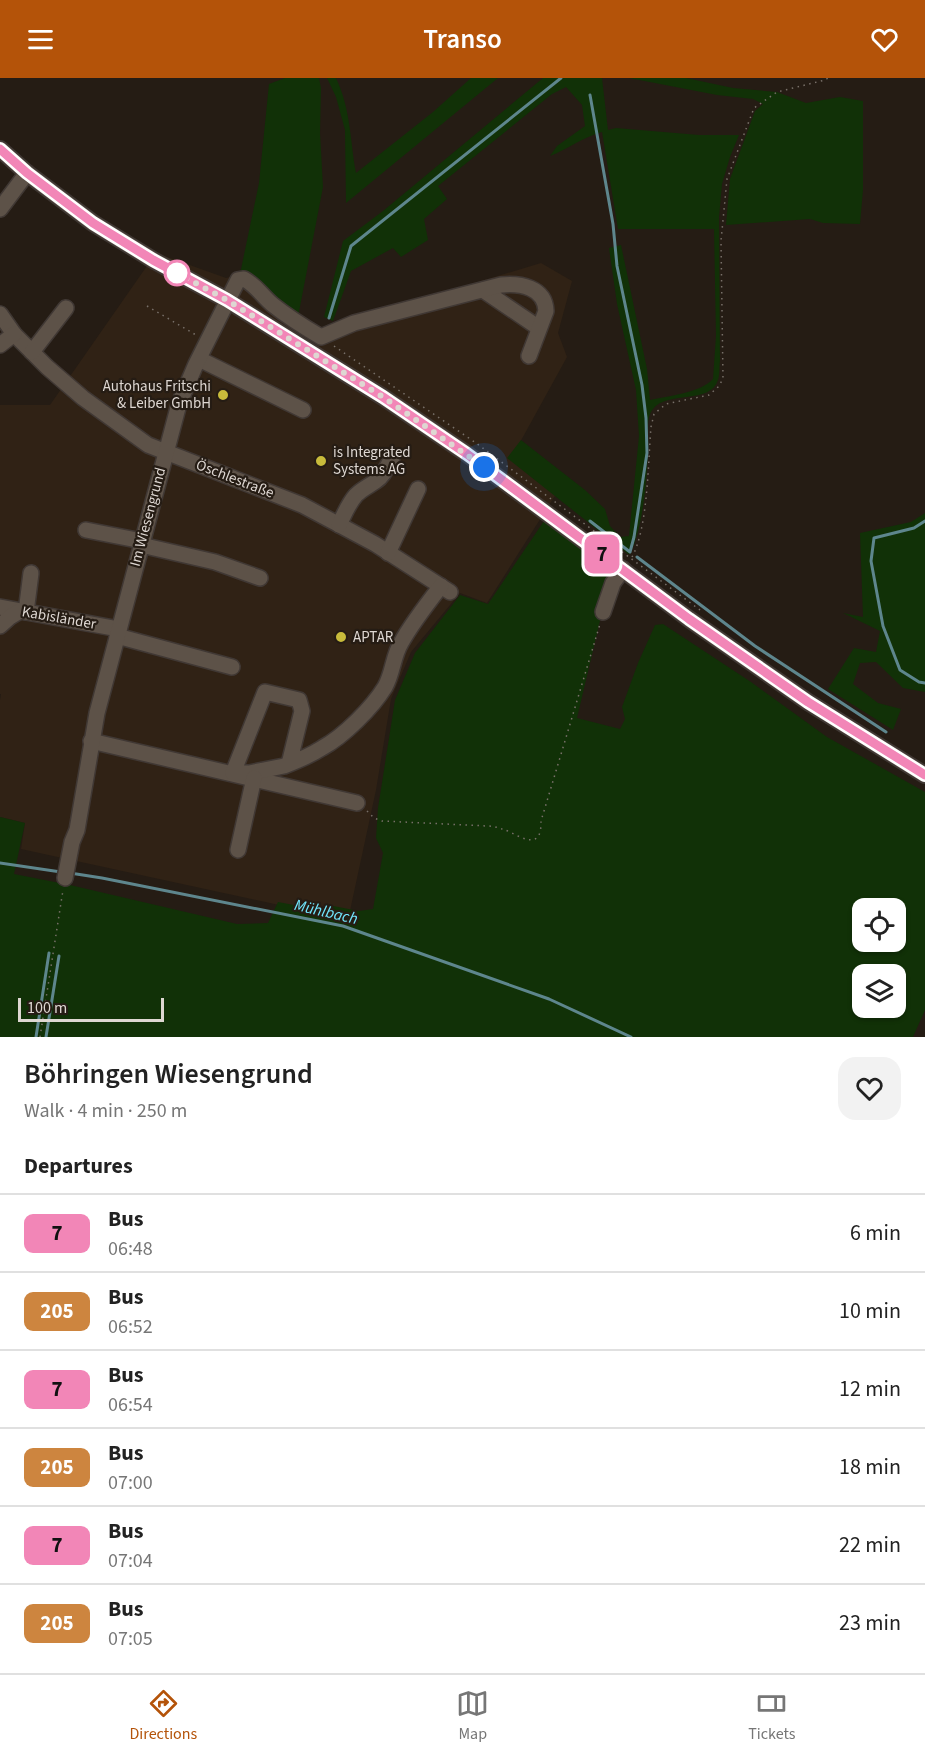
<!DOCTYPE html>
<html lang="en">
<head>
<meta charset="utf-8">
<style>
	body { margin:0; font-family:"Source Sans 3",sans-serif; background:#f2f2f2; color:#222; height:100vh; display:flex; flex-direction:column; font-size:22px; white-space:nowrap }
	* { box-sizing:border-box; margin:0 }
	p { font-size:20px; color:#767676 }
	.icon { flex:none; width:33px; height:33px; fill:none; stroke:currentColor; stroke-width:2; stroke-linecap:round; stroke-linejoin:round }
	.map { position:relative; height:959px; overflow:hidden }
	.side { display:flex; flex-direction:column; background:#fff; flex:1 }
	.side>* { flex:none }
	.badge { padding:0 12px; border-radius:9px; font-size:21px; line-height:39px }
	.tools { position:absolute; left:852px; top:820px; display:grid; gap:12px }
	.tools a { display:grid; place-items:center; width:54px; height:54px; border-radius:12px; background:#fff; box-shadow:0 2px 4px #0004; font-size:30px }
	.scale { position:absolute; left:18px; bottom:15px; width:146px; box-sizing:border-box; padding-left:6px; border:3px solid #ded7d2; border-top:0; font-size:16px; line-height:21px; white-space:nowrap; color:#ded7d2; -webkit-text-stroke:4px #251c14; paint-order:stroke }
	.you { position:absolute; width:30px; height:30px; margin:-15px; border:4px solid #fff; border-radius:50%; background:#1a73e8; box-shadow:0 0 0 9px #1a73e833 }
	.map>.badge { position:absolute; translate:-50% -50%; box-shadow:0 0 0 3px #fff }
	h2 { padding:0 24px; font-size:22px; line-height:54px }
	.round { display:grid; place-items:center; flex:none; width:63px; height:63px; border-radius:18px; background:#f2f2f2 }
	.head { display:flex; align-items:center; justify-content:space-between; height:102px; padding:0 24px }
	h1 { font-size:28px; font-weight:600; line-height:45px }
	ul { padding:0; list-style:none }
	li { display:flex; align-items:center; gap:18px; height:78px; padding:0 24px; border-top:2px solid #e0e0e0 }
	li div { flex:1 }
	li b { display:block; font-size:22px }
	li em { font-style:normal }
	li .badge { min-width:66px; font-weight:700; text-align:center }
	header { display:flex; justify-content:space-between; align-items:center; height:78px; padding:0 24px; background:#b45309; color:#fff; font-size:27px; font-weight:600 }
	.tab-bar { display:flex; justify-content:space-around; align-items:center; height:84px; border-top:2px solid #e0e0e0; background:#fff; font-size:16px; color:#767676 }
	.tab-bar a { display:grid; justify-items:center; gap:3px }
	.tab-bar .on { color:#b45309 }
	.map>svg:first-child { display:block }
</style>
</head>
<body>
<header><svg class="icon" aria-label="menu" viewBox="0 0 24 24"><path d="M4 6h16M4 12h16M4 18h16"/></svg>Transo<svg class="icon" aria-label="heart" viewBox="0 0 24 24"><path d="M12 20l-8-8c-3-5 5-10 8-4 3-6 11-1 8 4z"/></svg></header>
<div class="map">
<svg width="925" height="959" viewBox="0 0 925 959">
	<rect width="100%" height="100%" fill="#251c14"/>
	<path fill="#302215" d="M 156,175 L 226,200 L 240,196 L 253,196 L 276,224 L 319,252 L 541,185 L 572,203 L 558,255 L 567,279 L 513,377 L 558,413 L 487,525 L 460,515 L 411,574 L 391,621 L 376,712 L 348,842 L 21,771 L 25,745 L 0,739 L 0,622 L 1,616 L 0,616 L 0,327 L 50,327 Z"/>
	<g fill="#113107" fill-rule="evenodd">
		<path d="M 285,0 L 319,0 L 321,10 L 320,55 L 323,109 L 298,239 L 275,224 L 253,197 L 240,196 L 259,105 L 269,6 Z"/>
		<path d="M 327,0 L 336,0 C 351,32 350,62 356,95 L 433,34 L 471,0 L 498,0 L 346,125 L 345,52 L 336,19 Z"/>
		<path d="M 543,0 L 602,0 L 608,52 L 616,50 L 699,57 L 739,57 L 730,79 L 722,106 L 719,139 L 720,283 C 719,289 720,296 718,302 C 710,327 668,312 653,331 C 645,340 649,359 648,371 C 647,400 643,451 630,476 L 628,476 L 507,380 L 521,362 L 585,412 L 605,431 L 610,448 L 620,459 L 629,458 L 639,358 L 636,312 L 617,226 L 609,170 L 621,167 L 647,291 L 650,322 C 668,318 700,315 713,301 L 716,258 L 714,151 L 618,151 L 602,54 C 583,59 568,71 550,78 L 557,68 L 585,48 L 582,27 L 566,9 L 552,16 L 438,108 L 447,121 L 424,141 L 428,162 L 401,179 L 393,170 L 351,193 L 333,243 L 324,239 L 343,163 L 383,133 Z"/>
		<path d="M 629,0 L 686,0 L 733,10 L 777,14 L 806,25 L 840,19 L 863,23 L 863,112 L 860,146 L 823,145 L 810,141 L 726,147 L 730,101 L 755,33 L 763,26 L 753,21 L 717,17 Z"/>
		<path d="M 925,435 L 925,614 L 903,610 L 876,584 L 860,585 L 853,606 L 878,625 L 901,631 L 893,652 L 828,611 L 854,570 L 876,574 L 880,553 L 843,535 L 863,539 L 860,455 L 911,444 Z"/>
		<path d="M 544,443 L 612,492 L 577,640 L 620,651 L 625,641 L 622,629 L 638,585 L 655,547 L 663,546 L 751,604 L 827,659 L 925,714 L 925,932 L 913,959 L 0,959 L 0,739 L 25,745 L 14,796 L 70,807 L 237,846 L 268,845 L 278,824 L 325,833 L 328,827 L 359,833 L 373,831 L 383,775 L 376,760 L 378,730 L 395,622 L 415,575 L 460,517 L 488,526 ZM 862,831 L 896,831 L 896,864 L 862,864 ZM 862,897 L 896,897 L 896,930 L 862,930 Z"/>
	</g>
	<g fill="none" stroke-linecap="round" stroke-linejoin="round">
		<g stroke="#5e868d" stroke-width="3">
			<path d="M 329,240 L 351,168 L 561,0"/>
			<path d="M 590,443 L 630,474 L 634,459 L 647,375 L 646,340 L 642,307 L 617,188 L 613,146 L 590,17"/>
			<path d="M 925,443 L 914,450 L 874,460 L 871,483 L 883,548 L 900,592 L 919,604 L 925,605"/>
			<path d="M 637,479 L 755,568 L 886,654"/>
			<path d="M 0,785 L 61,794"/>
			<path d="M 70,795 L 102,800 L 343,848 L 549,921 L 631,959"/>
			<path d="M 36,959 L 49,875"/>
			<path d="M 46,959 L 59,878"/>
		</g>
		<g stroke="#403834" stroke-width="18">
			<g id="minor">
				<path d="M 0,71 L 27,95 L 93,145 L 153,182 L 227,222 L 383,319 L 467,376 L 689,541 L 808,624 L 925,697"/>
				<path d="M 0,131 L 27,95"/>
				<path d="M 483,212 L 539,250"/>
				<path d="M 0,236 L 14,256 L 47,289 L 83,320 L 148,367 L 302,427 L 375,466 L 450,514"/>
				<path d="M 0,267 L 14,256"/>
				<path d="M 32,274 L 66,230"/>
				<path d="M 199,281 L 303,332"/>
				<path d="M 339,447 C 344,437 348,426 356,417 C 362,411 369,408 376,403 C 384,398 387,388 392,380"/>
				<path d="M 86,452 L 142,463"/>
				<path d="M 141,467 L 215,484 L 260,500"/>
				<path d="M 388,475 L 418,411"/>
				<path d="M 0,529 L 119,551"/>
				<path d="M 26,534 L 31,495"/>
				<path d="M 603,534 L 613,505 L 623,491"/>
				<path d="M 0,548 L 10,539 L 20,533"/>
				<path d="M 117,558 L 232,589"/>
				<path d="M 91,663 L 357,725"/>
				<path d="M 289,686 L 302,633 L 299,622 L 265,614 L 233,695 L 249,695 L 284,688 C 297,683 311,677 322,670 C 344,658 372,630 385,609 C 393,595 393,578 401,565 C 412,545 427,526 441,508"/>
				<path d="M 238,772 L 254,700"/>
				<path d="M 65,800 L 72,764 L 77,752 L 97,635 L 179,326 L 196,286 L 238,202 L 244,201 C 257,208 262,218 273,227 C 288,239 304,249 321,259 L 354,245 L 501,207 C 520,205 545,209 546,233 L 529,278"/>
			</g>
		</g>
		<g stroke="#787069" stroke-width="1.5" stroke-dasharray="1.5 4.5" stroke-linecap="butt">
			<path d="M 147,228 L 196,257"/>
			<path d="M 334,268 L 476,365 L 700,532"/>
			<path d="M 632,479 C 648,450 648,385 651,349 L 654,336 L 666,326 L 709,317 L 718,309 L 723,301 L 721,163 L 727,101 L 754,30 L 777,14 L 825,2 L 828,0"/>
			<path d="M 367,733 L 374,740 L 382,743 L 487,748 C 492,748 497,749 502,751 C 511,753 526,765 535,761 C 541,758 541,749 541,743 L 600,546"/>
			<path d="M 40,959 L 63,812"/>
		</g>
		<use href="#minor" stroke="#5d5248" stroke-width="15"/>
	</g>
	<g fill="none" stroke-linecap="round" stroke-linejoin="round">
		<g stroke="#fff" stroke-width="14">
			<path id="line" d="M 0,71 L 27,95 L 93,145 L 153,182 L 227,222 L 383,319 L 467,376 L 689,541 L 808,624 L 925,697"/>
		</g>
		<use href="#line" stroke="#f286b7" stroke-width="9"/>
		<path stroke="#ded7d2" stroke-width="6" stroke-dasharray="0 10.8" d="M 177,195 L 227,222 L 383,319 L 484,389"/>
	</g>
	<circle fill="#fff" stroke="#f286b7" stroke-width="3" cx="177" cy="195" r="12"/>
	<g fill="#c8bb3b" stroke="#251c14" stroke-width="2">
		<circle cx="223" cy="317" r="6"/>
		<circle cx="321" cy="383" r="6"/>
		<circle cx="341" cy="559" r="6"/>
	</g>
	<g text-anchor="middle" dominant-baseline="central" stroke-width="4.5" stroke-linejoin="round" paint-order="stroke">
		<g font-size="15" fill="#ded7d2" stroke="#251c14" text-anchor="start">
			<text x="211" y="308" text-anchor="end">Autohaus Fritschi<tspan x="211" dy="17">&amp; Leiber GmbH</tspan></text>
			<text x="333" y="374">is Integrated<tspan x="333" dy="17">Systems AG</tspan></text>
			<text x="353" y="559">APTAR</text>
		</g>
		<g font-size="15" fill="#ded7d2" stroke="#251c14">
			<text transform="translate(235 401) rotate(21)">Öschlestraße</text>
			<text transform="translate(148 439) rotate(-75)">Im Wiesengrund</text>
			<text transform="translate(59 540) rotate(10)">Kabisländer</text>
		</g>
		<g font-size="16" font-style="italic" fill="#71e6fd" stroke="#251c14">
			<text transform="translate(326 834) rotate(13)">Mühlbach</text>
		</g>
	</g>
</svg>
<div class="tools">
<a><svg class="icon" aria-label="locate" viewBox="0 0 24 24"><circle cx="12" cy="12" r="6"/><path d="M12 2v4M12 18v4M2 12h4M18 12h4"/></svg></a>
<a><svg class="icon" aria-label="layers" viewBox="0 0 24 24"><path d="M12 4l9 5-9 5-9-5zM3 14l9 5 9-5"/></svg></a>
</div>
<div class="scale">100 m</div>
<div class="you" style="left:484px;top:389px"></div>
<b class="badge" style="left:602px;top:476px;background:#f286b7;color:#111">7</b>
</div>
<section class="side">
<div class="head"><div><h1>Böhringen Wiesengrund</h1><p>Walk · 4 min · 250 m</p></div><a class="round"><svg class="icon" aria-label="heart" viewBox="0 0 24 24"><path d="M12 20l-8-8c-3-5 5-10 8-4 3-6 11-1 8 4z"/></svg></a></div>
<h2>Departures</h2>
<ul>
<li><span class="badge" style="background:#f286b7;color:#111">7</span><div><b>Bus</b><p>06:48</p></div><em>6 min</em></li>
<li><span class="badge" style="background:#cd853f;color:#fff">205</span><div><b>Bus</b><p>06:52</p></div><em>10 min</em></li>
<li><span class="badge" style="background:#f286b7;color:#111">7</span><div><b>Bus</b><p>06:54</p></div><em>12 min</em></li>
<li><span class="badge" style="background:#cd853f;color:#fff">205</span><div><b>Bus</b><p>07:00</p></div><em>18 min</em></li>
<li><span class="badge" style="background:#f286b7;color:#111">7</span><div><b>Bus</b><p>07:04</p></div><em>22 min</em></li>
<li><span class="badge" style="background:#cd853f;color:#fff">205</span><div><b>Bus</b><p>07:05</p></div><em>23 min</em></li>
</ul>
</section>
<nav class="tab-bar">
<a class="on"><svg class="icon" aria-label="directions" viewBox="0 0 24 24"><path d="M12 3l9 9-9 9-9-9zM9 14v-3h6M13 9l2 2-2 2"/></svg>Directions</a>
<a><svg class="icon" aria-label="map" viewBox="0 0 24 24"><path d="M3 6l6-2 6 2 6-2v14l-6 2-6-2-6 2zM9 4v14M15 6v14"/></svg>Map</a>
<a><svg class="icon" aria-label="tickets" viewBox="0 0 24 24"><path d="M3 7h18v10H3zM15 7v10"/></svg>Tickets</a>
</nav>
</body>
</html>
